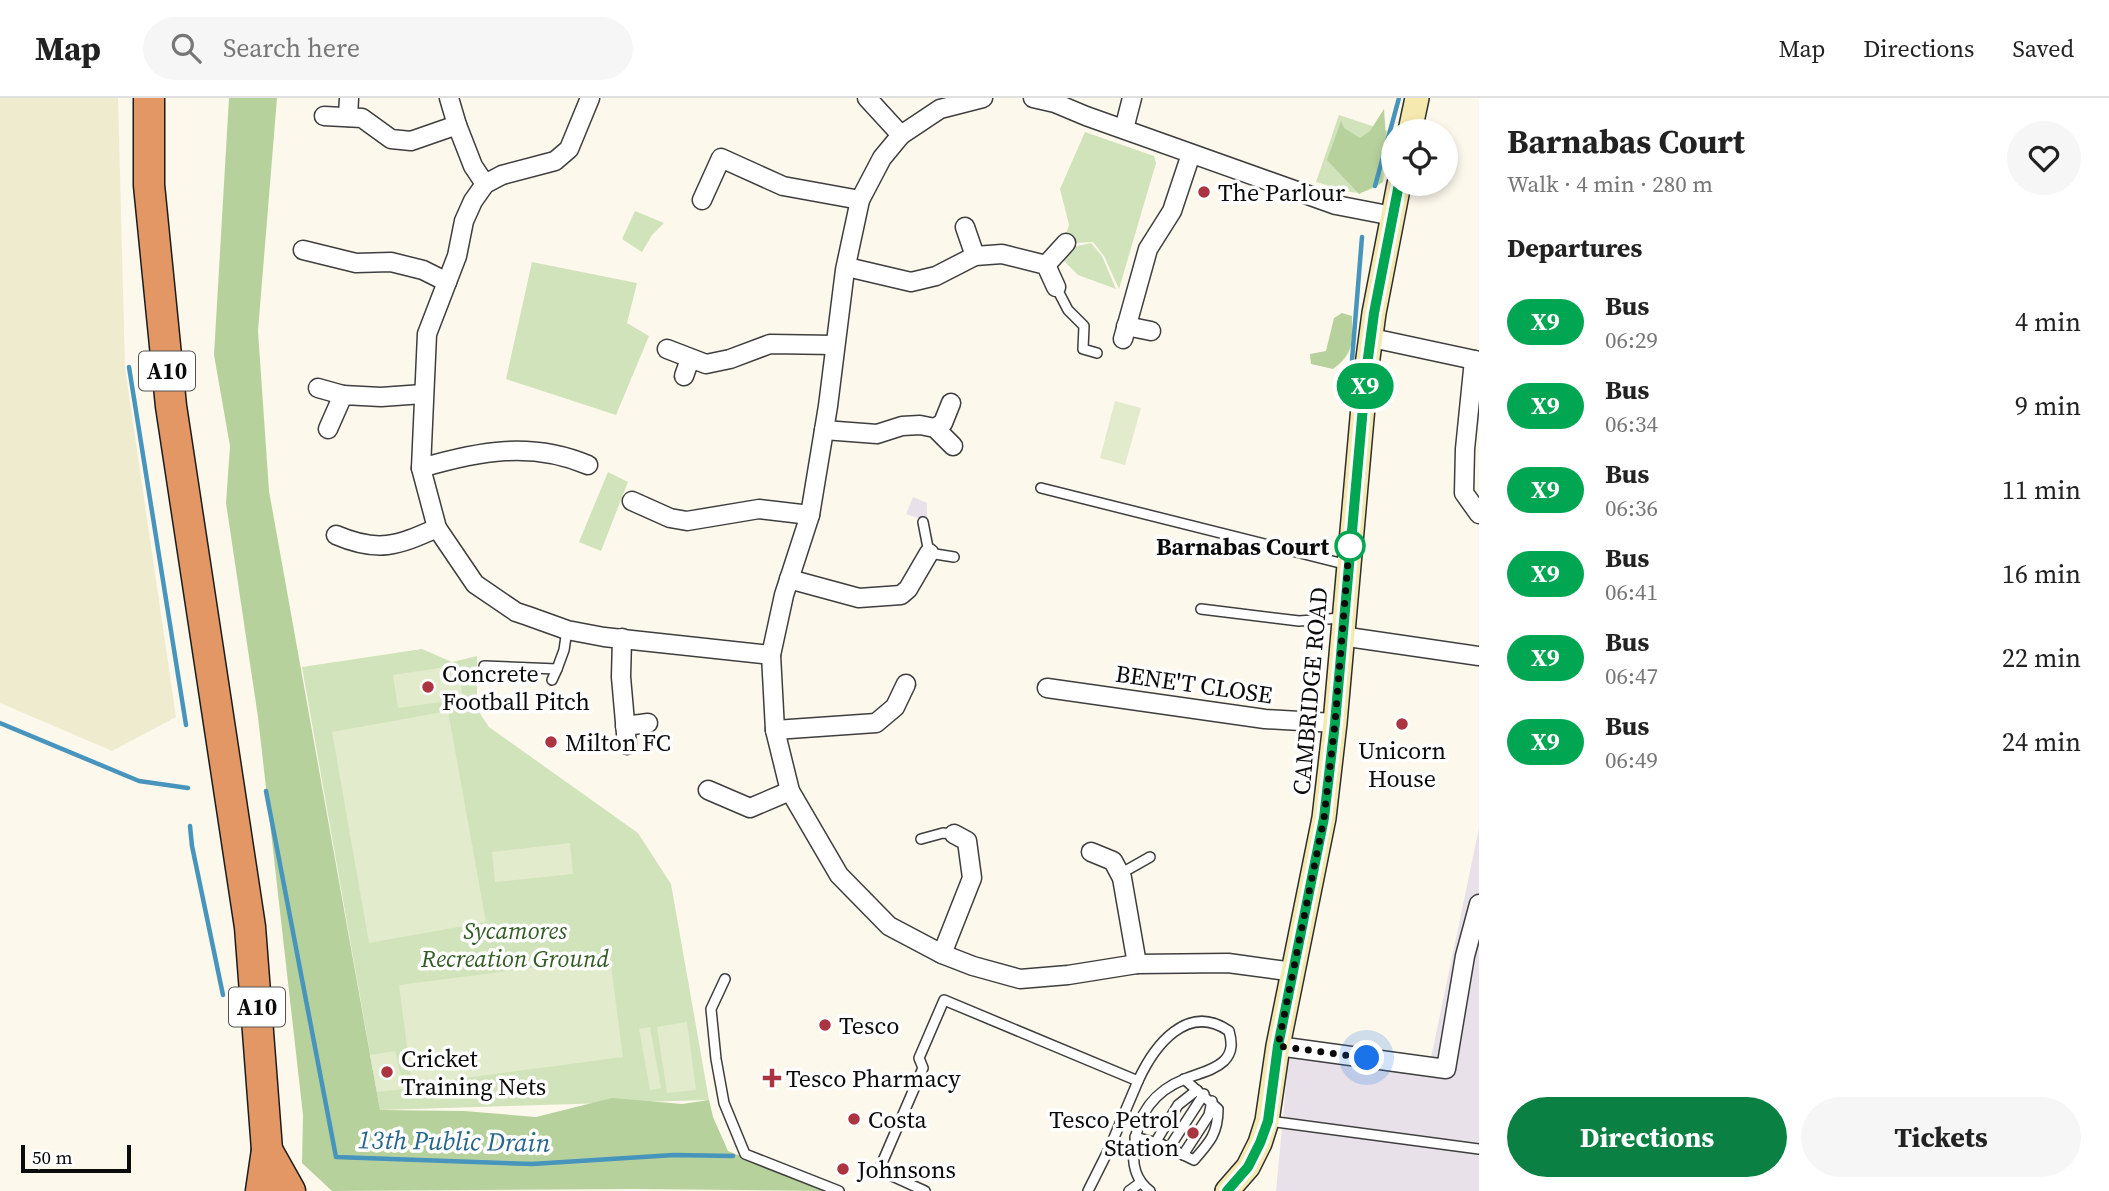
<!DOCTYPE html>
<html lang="en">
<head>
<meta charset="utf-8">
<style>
	body { margin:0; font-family:"Source Serif 4",serif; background:#f6f6f6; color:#222; height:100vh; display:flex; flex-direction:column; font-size:26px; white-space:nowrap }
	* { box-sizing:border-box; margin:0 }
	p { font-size:23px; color:#767676 }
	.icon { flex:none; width:38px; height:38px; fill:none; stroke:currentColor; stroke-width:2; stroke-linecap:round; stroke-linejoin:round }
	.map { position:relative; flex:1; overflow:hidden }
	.drawer { display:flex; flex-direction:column; background:#fff; width:630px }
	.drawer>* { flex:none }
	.badge { padding:0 14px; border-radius:23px; font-size:24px; line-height:46px }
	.controls { position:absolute; left:1381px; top:21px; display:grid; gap:14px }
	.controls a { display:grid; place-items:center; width:77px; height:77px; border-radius:50%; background:#fff; box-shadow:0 4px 10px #0003; font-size:35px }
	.scale { position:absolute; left:21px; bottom:18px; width:110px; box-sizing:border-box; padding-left:7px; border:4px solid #0b0b0b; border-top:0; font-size:19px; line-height:24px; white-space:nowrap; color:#0b0b0b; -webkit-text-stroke:5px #fff; paint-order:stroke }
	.you { position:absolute; width:35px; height:35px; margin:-18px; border:5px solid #fff; border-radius:50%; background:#1a73e8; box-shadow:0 0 0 10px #1a73e833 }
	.map>.badge { position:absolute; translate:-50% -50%; box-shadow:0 0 0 4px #fff }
	h2 { padding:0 28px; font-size:26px; line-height:63px }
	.round { display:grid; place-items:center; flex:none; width:74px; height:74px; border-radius:37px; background:#f6f6f6 }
	.summary { display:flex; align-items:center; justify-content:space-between; height:119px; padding:0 28px }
	h1 { font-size:33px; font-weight:700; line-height:52px }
	.primary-button { display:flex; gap:14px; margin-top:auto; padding:14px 28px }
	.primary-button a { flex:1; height:80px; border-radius:42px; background:#0b8043; color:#fff; font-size:28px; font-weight:700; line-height:80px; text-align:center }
	.primary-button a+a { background:#f6f6f6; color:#222 }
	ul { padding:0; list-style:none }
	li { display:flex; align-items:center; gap:21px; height:84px; padding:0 28px }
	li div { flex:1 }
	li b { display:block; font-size:26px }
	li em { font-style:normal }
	li .badge { min-width:77px; font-weight:700; text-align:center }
	header { display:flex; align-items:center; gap:42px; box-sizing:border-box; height:98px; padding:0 35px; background:#fff; border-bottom:2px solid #e0e0e0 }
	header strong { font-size:33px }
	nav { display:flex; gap:38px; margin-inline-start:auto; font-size:24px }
	.search { width:490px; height:63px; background:#f6f6f6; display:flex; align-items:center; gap:18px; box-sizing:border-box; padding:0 24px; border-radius:38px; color:#767676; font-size:26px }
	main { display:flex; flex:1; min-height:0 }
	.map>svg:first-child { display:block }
</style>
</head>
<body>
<header>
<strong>Map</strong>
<div class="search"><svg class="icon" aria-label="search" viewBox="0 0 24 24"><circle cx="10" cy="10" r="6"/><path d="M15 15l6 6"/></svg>Search here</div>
<nav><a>Map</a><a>Directions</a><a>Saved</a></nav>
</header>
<main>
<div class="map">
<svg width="1479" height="1093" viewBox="0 0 1479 1093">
	<rect width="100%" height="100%" fill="#fdf8ec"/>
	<g fill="#e8e1e9">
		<path d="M 913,399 L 927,405 L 927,421 L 921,421 L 906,416 Z"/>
		<path d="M 1479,730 L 1479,1093 L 1276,1093 L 1290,944 L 1431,960 Z"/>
	</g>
	<path fill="#efebcf" d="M 0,0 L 118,0 L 125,270 L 176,619 L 112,653 L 0,605 Z"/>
	<g fill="#d1e3ba">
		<path d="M 1339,17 L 1393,35 L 1383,84 C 1357,103 1345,92 1316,84 Z"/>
		<path d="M 1085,34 L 1154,58 L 1156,65 L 1119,191 L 1104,158 L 1093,144 L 1075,145 L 1066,136 L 1069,127 L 1060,91 Z"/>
		<path d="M 635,113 L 664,125 L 652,137 L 642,154 L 622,141 Z"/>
		<path d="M 1091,145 L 1102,158 L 1116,191 L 1078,177 L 1064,163 L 1077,148 Z"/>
		<path d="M 532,164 L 637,185 L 627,225 L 649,238 L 616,317 L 506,281 Z"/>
		<path d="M 608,374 L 628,384 L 601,453 L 579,444 Z"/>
		<path d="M 422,551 L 452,564 L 477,558 L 477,611 L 489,629 L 638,735 L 671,786 L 709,1002 L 380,1012 L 302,569 Z"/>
	</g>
	<g fill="#b7d19c">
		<path d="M 229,0 L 277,0 L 258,233 L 269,393 L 380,1012 L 464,1013 L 536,1019 L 612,1000 L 682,1006 L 709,1002 L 713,1019 L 728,1053 L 826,1093 L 634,1091 L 332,1093 L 302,1065 L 303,1017 L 258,619 L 226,405 L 230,348 L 214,257 Z"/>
		<path d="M 1384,11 L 1386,40 L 1380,63 L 1383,84 L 1359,96 L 1327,62 L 1341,23 L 1344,30 L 1360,40 L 1370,33 Z"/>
		<path d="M 1342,215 L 1352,218 C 1352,243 1355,255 1333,271 L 1311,266 L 1310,256 L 1326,253 L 1334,220 Z"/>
	</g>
	<g fill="#e2ebcb">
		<path d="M 1115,303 L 1141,310 L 1125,367 L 1100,360 Z"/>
		<path d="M 458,567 L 463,601 L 398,610 L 393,577 Z"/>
		<path d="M 448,613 L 486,824 L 369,845 L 332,634 Z"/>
		<path d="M 570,745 L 573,776 L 495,784 L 492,754 Z"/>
		<path d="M 610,860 L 623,959 L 412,987 L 399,887 Z"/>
		<path d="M 687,924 L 696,992 L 667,995 L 657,929 Z"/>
		<path d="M 650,929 L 661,990 L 650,992 L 639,931 Z"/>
		<path d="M 395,953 L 404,991 L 377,994 L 370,957 Z"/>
	</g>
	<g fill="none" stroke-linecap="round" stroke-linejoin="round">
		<g stroke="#4794bc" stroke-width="4.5">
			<path d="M 1375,88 L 1399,0"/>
			<path d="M 1352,262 L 1362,139"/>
			<path d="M 129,269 L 186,627"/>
			<path d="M 0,625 L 139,683 L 188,690"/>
			<path d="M 266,693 L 336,1059 L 532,1066 L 674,1057 L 733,1058"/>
			<path d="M 190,728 L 192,748 L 223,897"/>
		</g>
		<g stroke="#3e3e3e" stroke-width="12">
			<g id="lane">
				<path d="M 1056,189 L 1068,212 L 1084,228 L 1083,251 L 1097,255"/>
				<path d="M 1041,390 L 1348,467"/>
				<path d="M 923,424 L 929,455 L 954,459"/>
				<path d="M 1201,511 L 1299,523 L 1342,520"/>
				<path d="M 484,568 L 557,571 L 564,552 L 567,532"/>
				<path d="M 552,582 L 557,571"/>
				<path d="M 921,741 L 943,735 L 954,736"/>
				<path d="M 1120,776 L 1150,759"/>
				<path d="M 725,881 L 711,911 L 716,961 L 724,1005 L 745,1056 L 839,1093"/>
				<path d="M 1138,983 C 1154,948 1187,904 1229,933 C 1232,944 1233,954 1224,963 C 1213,973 1199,975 1185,981 C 1154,993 1137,1017 1134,1050 C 1132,1068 1136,1082 1150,1093"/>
				<path d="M 1269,1023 L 1479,1051"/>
				<path d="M 1135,1039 L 1161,1046 L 1194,1062 C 1210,1044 1218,1035 1218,1011 L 1184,981"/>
				<path d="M 1155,1045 L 1178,1007 L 1197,992"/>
				<path d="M 1169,1050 L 1204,996"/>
				<path d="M 1183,1057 L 1209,1017 L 1212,1003"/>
				<path d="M 925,1093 L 879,1072 L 923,970 L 919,960 L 944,902 L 1138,983 L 1110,1049 L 1088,1093"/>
				<path d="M 1129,1093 L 1140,1085"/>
			</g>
		</g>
		<g stroke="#3e3e3e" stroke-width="21">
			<g id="street">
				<path d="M 449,0 L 457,27"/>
				<path d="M 590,0 L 569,51 L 555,63 L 502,77 L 485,86 L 473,103 L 464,123 L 457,158 L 427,236 L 421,370 L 437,430 L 475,486 L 516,514 L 528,518 L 567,532 L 604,539 L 771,557"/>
				<path d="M 867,0 L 901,37"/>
				<path d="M 983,0 L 940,11 L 901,37 L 882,60 L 860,102 L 845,172 L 828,308 L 810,417 L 784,497 L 771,557 L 775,632 L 790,693 L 839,777 L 889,828 L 942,856 L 973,868 L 1020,881 L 1068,877 L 1137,866 L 1228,865 L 1294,874"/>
				<path d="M 1033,0 L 1055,5 L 1086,18 L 1336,107 L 1393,118"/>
				<path d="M 324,18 L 362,20 L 391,41 L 411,43 L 457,27 L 473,68 L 485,86"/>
				<path d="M 348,19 L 349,0"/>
				<path d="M 1124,31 L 1132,0"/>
				<path d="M 702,102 L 721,60 L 783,88 L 860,102"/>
				<path d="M 965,129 L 975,158"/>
				<path d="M 303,152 L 356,165 L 391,164 L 423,172 L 447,184"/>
				<path d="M 1046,167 L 1066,145"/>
				<path d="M 847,169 L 911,184 L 936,178 L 975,158 L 1002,156 L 1046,167 L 1056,189"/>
				<path d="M 1126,228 L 1151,233"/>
				<path d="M 1372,240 L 1479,263"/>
				<path d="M 1123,241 L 1148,151 L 1172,113 L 1191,56"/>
				<path d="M 667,251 L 706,266 L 730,261 L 770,246 L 835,247"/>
				<path d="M 1474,262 L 1465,351 L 1464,395 L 1479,416"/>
				<path d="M 684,278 L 690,261"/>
				<path d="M 318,290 L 343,297"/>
				<path d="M 935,330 L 943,325 L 951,305"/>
				<path d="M 328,331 L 343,297 L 381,299 L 423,296"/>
				<path d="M 824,332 L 877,336 L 902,328 L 920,327 L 935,330 L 953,348"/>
				<path d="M 421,370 C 479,353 531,343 588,367"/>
				<path d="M 632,403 L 670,420 L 687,423 L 759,411 L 810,417"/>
				<path d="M 336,437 C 378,455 397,448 437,430"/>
				<path d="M 789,481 L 859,500 L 901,497 L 908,491 L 929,455"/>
				<path d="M 1341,538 L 1479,558"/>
				<path d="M 622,540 L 621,579 L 627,647"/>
				<path d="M 1047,590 L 1265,621 L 1335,625"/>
				<path d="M 625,628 L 648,625"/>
				<path d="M 775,632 L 876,625 L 895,609 L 906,586"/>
				<path d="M 708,692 L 750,710 L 790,693"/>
				<path d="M 1091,754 L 1113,763 L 1122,780 L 1137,866"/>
				<path d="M 942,856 L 972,780 L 967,743 L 954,736"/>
				<path d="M 1278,948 L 1446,971 L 1465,858 L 1479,806"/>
			</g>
		</g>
		<g stroke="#2d2d2d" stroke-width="26">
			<g id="secondary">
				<path d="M 1410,33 L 1417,0"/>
				<path d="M 1227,1093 L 1248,1069 L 1260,1045 L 1267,1023 L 1278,948 L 1324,720 L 1335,625 L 1366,275 L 1374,215 L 1399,86"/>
			</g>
		</g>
		<g stroke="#1c1c1c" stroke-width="33">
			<g id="highway">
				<path d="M 149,0 L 149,87 L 171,308 L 250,829 L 267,1052 L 261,1093"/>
				<path d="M 267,1052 L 290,1093"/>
			</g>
		</g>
		<use href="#lane" stroke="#fff" stroke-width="9"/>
		<use href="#street" stroke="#fff" stroke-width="18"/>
		<use href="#secondary" stroke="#f5e9af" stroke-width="23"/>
		<use href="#highway" stroke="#e29765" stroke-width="30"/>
	</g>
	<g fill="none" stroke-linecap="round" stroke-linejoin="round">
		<g stroke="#fff" stroke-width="16">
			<path id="line" d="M 1227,1093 L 1248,1069 L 1260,1045 L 1268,1023 L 1278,948 L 1324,720 L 1335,625 L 1366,275 L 1374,215 L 1399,86"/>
		</g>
		<use href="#line" stroke="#00a651" stroke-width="10"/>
		<path stroke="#0b0b0b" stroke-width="7" stroke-dasharray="0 12.6" d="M 1350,448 L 1350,439 L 1335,625 L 1324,720 L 1278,948 L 1367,960"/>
	</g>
	<g fill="#aa3541" stroke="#fff" stroke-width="2.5">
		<circle cx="1204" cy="94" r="7"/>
		<circle cx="428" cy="589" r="7"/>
		<circle cx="1402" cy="626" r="7"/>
		<circle cx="551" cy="644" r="7"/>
		<circle cx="825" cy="927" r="7"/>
		<circle cx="387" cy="974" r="7"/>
		<path d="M768.5 969.5h7v7h7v7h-7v7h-7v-7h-7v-7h7z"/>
		<circle cx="854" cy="1021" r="7"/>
		<circle cx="1193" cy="1035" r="7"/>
		<circle cx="843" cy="1071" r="7"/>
	</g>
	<circle fill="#fff" stroke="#00a651" stroke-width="3.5" cx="1350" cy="448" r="14"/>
	<g text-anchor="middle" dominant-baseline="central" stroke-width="7" stroke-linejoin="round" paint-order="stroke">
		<g fill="#fff" stroke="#545454" stroke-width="2">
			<rect x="139" y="253.5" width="56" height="39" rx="5"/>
			<rect x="229" y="889.5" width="56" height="39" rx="5"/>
		</g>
		<g font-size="23" font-weight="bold" fill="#0b0b0b">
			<text x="167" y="273">A10</text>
			<text x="257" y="909">A10</text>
		</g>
		<g font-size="24" fill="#0b0b0b" stroke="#fff" text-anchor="start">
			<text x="1218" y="94">The Parlour</text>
			<text x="442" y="575">Concrete<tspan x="442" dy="28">Football Pitch</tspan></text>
			<text x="565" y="644">Milton FC</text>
			<text x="1402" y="652" text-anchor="middle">Unicorn<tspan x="1402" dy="28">House</tspan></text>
			<text x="839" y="927">Tesco</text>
			<text x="401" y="960">Cricket<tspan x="401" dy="28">Training Nets</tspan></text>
			<text x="786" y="980">Tesco Pharmacy</text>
			<text x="868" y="1021">Costa</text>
			<text x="1179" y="1021" text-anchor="end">Tesco Petrol<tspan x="1179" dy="28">Station</tspan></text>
			<text x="857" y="1071">Johnsons</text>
		</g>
		<g font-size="24" font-weight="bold" fill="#0b0b0b" stroke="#fff" text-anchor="end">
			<text x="1329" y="448">Barnabas Court</text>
		</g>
		<g font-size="24" fill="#0b0b0b" stroke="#fff">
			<text transform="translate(1194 586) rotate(8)">BENE'T CLOSE</text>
			<text transform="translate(1310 593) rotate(-85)">CAMBRIDGE ROAD</text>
		</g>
		<g font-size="24" font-style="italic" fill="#335b24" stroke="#fff">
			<text x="515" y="832">Sycamores<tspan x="515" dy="28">Recreation Ground</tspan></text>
		</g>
		<g font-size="26" font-style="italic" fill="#25658d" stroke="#fff">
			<text transform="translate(454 1043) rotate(1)">13th Public Drain</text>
		</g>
	</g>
</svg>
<div class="controls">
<a><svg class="icon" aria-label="locate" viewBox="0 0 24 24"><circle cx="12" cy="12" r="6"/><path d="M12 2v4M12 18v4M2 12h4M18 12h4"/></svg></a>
</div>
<div class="scale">50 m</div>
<div class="you" style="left:1367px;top:960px"></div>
<b class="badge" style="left:1365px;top:288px;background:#00a651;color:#fff">X9</b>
</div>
<section class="drawer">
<div class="summary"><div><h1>Barnabas Court</h1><p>Walk · 4 min · 280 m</p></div><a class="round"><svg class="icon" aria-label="heart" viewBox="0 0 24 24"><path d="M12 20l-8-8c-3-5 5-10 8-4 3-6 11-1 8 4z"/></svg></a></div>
<h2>Departures</h2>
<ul>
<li><span class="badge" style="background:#00a651;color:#fff">X9</span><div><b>Bus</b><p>06:29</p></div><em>4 min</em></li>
<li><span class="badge" style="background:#00a651;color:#fff">X9</span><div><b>Bus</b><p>06:34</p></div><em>9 min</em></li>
<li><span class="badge" style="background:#00a651;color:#fff">X9</span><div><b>Bus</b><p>06:36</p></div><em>11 min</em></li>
<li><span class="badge" style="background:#00a651;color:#fff">X9</span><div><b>Bus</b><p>06:41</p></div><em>16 min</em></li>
<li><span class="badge" style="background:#00a651;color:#fff">X9</span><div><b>Bus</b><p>06:47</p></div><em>22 min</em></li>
<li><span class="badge" style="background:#00a651;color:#fff">X9</span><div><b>Bus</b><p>06:49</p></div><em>24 min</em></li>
</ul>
<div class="primary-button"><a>Directions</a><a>Tickets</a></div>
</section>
</main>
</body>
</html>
